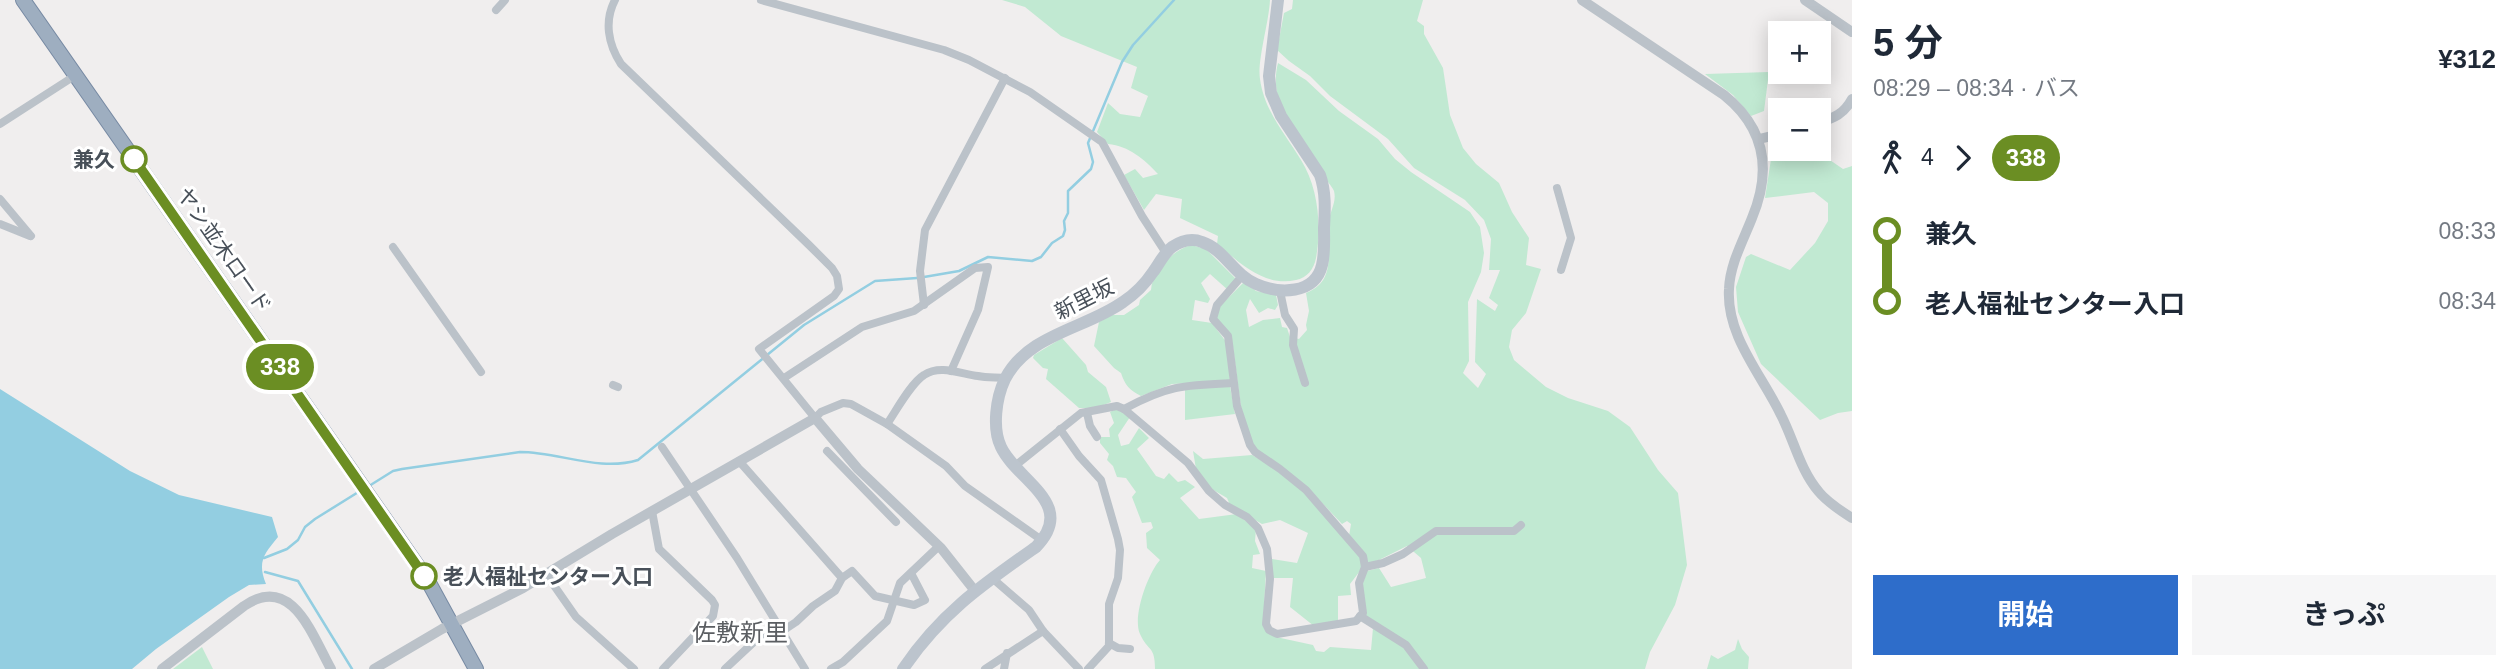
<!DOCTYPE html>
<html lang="ja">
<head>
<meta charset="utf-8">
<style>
	body { margin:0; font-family:Arial,"Noto Sans JP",sans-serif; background:#f6f6f7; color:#1f2937; height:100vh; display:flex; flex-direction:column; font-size:26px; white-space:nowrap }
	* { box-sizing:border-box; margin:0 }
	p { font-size:23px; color:#747a83 }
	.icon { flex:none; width:38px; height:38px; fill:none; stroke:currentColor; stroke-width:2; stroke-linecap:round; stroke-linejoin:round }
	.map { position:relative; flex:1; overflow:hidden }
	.panel { display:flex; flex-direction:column; background:#fff; width:665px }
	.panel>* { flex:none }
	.badge { padding:0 14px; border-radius:23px; font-size:24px; line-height:46px }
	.tools { position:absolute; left:1768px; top:21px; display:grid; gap:14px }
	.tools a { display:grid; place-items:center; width:63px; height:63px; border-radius:0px; background:#fff; box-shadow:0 4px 18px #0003; font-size:35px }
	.map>.badge { position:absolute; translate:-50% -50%; box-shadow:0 0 0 4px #fff }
	.legs { display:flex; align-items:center; gap:10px; height:77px; padding:0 21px; font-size:23px }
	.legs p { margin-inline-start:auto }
	.summary { display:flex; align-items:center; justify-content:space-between; height:119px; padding:0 21px }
	h1 { font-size:38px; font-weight:700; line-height:52px }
	.cta { display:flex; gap:14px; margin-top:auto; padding:14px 21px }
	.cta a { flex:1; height:80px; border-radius:0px; background:#2e6dca; color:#fff; font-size:28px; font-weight:700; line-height:80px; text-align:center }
	.cta a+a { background:#f6f6f7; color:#1f2937 }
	ul { padding:0 21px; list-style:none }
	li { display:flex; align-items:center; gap:24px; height:70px; font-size:26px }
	li i { display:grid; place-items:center; width:10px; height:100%; margin:0 9px; background:currentColor }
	li i::after { content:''; width:18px; height:18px; margin:-9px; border:5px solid; border-radius:50%; background:#fff }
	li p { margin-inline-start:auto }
	li:first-child i { background:linear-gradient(#0000 50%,currentColor 0) }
	li:last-child i { background:linear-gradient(currentColor 50%,#0000 0) }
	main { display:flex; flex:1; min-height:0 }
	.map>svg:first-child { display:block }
</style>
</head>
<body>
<main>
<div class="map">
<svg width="1852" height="669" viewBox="0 0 1852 669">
	<rect width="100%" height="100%" fill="#f0eeee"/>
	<g fill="#c1e9d2">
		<path d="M 1002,0 L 1270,0 C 1269,22 1257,61 1260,79 C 1264,110 1285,134 1301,160 C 1318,187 1322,226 1316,258 C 1314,269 1307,278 1296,280 C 1264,287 1240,263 1217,244 L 1218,236 L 1180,218 L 1182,199 L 1156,194 L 1144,210 L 1124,175 L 1135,169 L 1143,178 L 1158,174 C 1144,159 1129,146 1108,144 L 1097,132 L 1108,103 L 1120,114 L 1140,117 L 1148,96 L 1131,88 L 1137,67 L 1061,36 L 1025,7 Z"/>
		<path d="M 1293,0 L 1423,0 L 1417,21 L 1424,26 L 1424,34 L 1443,68 L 1450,115 L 1463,148 L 1476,164 L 1499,183 L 1512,212 L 1529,238 L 1526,265 L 1541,269 L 1526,313 L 1512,330 L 1509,347 L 1514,360 L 1546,387 L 1568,398 L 1608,411 L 1630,427 L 1658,470 L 1678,493 L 1687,565 L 1675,605 L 1650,652 L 1645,669 L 1427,669 L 1407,642 L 1365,615 L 1362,586 L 1367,571 L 1379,568 L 1391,587 L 1426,578 L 1421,558 L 1407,546 L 1379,560 L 1367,564 L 1349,536 L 1351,524 L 1347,521 L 1342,524 L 1308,488 L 1258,452 L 1252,443 L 1241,407 L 1233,347 L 1216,318 L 1219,307 L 1244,282 L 1256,291 L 1276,295 L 1278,305 L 1275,310 L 1268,308 L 1259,313 L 1250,299 L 1246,310 L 1249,327 L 1263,320 L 1280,318 L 1282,327 L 1287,328 L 1290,337 L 1299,339 L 1307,330 L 1306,325 L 1309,311 L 1306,293 C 1338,281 1326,249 1329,223 C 1329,212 1337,203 1334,191 C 1332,186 1325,179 1322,174 C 1300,140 1267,105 1278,63 L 1306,80 L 1339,111 L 1378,139 L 1395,159 L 1411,172 L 1470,212 L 1480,227 L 1484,253 L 1481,272 L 1468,302 L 1469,361 L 1463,373 L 1478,388 L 1486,374 L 1475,362 L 1477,299 L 1495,311 L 1498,305 L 1489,298 L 1500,270 L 1489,270 L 1491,239 L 1484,220 L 1465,200 L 1414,168 L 1388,139 L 1330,96 L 1310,76 L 1289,61 L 1277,50 L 1284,13 L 1292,9 Z"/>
		<path d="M 1769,72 L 1764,111 L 1751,116 L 1733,95 L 1705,74 Z"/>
		<path d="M 1824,156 L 1843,169 L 1852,166 L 1852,411 L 1838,413 L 1820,420 L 1761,364 L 1738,312 L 1736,287 L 1746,257 L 1751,254 L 1790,270 L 1815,243 L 1828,221 L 1828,203 L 1814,192 L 1765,198 L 1771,159 Z"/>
		<path d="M 1191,245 L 1206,249 L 1236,279 L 1228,290 L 1210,274 L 1201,283 L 1210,299 L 1208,303 L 1195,300 L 1192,320 L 1212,323 L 1227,343 L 1230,381 L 1172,384 L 1141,396 C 1129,390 1125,385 1121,373 L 1114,368 L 1094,346 L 1099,322 L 1112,315 L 1124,315 L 1139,305 L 1140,300 L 1151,290 C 1152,271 1173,250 1191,245 Z"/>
		<path d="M 1062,338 L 1086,365 L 1088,372 L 1106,387 L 1111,402 L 1096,408 L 1079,408 L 1046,379 L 1048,369 L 1043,368 L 1033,358 L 1034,355 Z"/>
		<path d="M 1230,386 L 1235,414 L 1185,420 L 1185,387 Z"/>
		<path d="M 1116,409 L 1130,417 L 1118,435 L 1121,446 L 1129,444 L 1139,428 L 1149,438 L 1137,449 L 1156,476 L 1164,479 L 1169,473 L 1178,482 L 1185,480 L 1195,487 L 1180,498 L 1199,519 L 1237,514 L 1256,529 L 1255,541 L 1260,554 L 1253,555 L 1252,568 L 1266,571 L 1263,626 L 1276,637 L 1313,645 L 1316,651 L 1324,652 L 1330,647 L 1371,650 L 1373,628 L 1405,647 L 1422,669 L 1155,669 C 1155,645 1148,652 1140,634 C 1132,617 1148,573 1160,560 L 1147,548 L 1146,533 L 1153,528 L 1151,522 L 1142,523 L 1132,497 L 1136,492 L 1126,478 L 1117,477 L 1113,466 L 1107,460 L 1109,454 L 1100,443 L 1100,437 L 1110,437 L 1109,429 L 1114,423 L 1110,412 Z"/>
		<path d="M 1193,451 L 1203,459 L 1252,455 L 1280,471 L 1305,492 L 1361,556 L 1363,567 L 1350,584 L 1351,595 L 1338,596 L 1338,623 L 1314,626 L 1290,607 L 1293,578 L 1272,578 L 1272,559 L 1297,563 L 1308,533 L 1280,520 L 1262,524 L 1230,505 L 1227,498 L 1210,488 L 1196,469 Z"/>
		<path d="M 1738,639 L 1742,649 L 1749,657 L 1748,669 L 1707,669 L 1711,655 L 1718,659 L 1735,650 Z"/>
		<path d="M 202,647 L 213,669 L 173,669 Z"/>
	</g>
	<path fill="#93cee1" d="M 0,389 L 130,471 L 179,495 L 272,517 L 278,537 C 264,554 257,562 266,584 L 249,585 L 229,597 L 156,649 L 132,669 L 0,669 Z"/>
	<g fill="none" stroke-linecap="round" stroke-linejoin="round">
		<g stroke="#93cee1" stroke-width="2.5">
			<path d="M 924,277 L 959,271 L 988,257 L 1032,261 L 1041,257 L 1052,243 L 1063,236 L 1065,230 L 1064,221 L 1068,213 L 1068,191 L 1091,169 L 1093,162 L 1088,143 L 1122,62 L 1133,45 L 1174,0"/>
			<path d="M 369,486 L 393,471 L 402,469 L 520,452 C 559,452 599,472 638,460 L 804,325 L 875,281 L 917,278"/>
			<path d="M 264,558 L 287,549 L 298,540 L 305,527 L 315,519 L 360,491"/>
			<path d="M 265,572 L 298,581 L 352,669"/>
		</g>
		<g stroke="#778aa3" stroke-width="16">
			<path id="trunk" d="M 23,0 L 428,581 L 476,669"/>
		</g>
		<g stroke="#bbc2c9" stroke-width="8">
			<path d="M 615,0 C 604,21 608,44 621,64 L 809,245 L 832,268 L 837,276 L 839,289 L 834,296 L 759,349 L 815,418 L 821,412 L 843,403 L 851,404 L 887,424 L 946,466 L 965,486 L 1043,541"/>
			<path d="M 761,0 L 944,50 L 969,60 L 1030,92 L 1102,142 L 1142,216 L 1166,253"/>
			<path d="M 496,10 L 505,0"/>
			<path d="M 0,124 L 76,75"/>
			<path d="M 1557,188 L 1571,238 L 1561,270"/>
			<path d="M 0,199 L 31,236"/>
			<path d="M 0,224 L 30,236"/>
			<path d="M 393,247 L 481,372"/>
			<path d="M 1280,291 L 1285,315 L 1294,329 L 1293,345 L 1305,383"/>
			<path d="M 924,305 L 920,271 L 925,230 L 1005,78"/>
			<path d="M 784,378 L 862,327 L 914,311 L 975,268 L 988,267 L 978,310 L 951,371"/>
			<path d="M 613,385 L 618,387"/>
			<path d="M 1124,409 C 1168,385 1185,385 1233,383"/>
			<path d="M 1087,413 L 1090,426 L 1097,437"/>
			<path d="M 887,424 C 896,411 911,383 924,375 C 940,364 961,374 978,376 C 987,378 997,377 1006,378"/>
			<path d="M 1060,429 L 1079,456 L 1101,480 L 1118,539 L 1120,550 L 1118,578 L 1109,604 L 1109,646 L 1088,669"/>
			<path d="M 662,447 L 737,558 L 805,669"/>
			<path d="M 827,451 L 896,522"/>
			<path d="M 739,461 L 842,578"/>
			<path d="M 1015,466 L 1081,413 L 1117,406 L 1124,409 L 1188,463 L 1209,491 L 1225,505 L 1247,517 L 1258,528 L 1267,549 L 1270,579 L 1266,624 L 1269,630 L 1277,634 L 1356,621 L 1363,613 L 1359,583 L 1365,567 L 1363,556 L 1306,490 L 1280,469 L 1255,452 L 1250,445 L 1237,406 L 1228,336 L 1213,319 L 1217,305 L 1242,276"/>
			<path d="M 652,511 L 659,549 L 712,600 L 715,605 L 713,616 L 663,669"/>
			<path d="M 1365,567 L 1383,563 L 1403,554 L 1436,531 L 1514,531 L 1521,525"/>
			<path d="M 546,574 L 576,617 L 634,669"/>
			<path d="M 1360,616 L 1406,645 L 1424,669"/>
			<path d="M 1043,631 L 1079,669"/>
			<path d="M 1109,643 L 1118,648 L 1130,649"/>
			<path d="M 725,669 L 756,640 L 781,632 L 796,622 L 813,606 L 835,591 L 842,578 L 852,571 L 875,596 L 914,605 L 925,600 L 911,573"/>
			<path d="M 831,669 L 843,662 L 887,621 L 900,583 L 939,546"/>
			<path d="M 985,669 L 1043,631 L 1029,610 L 992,578"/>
			<path d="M 1004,669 L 1007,653"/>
		</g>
		<g stroke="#bbc2c9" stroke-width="10">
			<path d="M 1582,0 L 1724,95 C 1765,128 1772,170 1752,218 C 1743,241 1730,264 1729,289 C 1726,336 1762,375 1781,415 C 1794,440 1800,470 1819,492 C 1827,502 1841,511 1852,518"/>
			<path d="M 1805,0 L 1852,32"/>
			<path d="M 1818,123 C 1834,118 1844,114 1852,99"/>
			<path d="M 1759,139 L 1780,134"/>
			<path d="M 162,669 L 244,606 C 292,573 312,635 331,669"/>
			<path d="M 374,669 L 442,629 L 523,588 L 612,534 L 815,418 L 858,469 L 941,548 L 975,591"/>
		</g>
		<path stroke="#bcc4cd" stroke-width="12" d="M 903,669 C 941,613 982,585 1036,547 C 1078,504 1017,481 1001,447 C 992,428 996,398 1005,379 C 1028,334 1085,329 1123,302 C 1135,294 1145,284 1153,272 C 1159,264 1164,253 1172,247 C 1181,241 1192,238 1202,242 C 1224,249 1234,275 1256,284 C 1279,294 1315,295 1322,265 C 1325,253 1324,240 1324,228 C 1325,210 1326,192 1320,175 L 1281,116 L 1271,93 L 1269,76 L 1278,0"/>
		<use href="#trunk" stroke="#9eaec0" stroke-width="14"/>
	</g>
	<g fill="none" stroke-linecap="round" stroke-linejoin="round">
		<g stroke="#fff" stroke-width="16">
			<path id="line-1" d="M 134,159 L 424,576"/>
		</g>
		<use href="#line-1" stroke="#6b8e23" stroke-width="10"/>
	</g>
	<g fill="#fff" stroke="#6b8e23" stroke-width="3.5">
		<circle cx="134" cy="159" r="12"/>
		<circle cx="424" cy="576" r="12"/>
	</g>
	<g text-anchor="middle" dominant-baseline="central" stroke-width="6" stroke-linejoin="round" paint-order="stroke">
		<g font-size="21" font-weight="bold" fill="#485059" stroke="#fff" text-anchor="end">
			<text x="115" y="159">兼久</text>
			<text x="443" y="576" text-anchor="start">老人福祉センター入口</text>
		</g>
		<g font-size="21" fill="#485059" stroke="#fff">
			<text transform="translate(224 250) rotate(55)">ヤシ並木ロード</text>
			<text transform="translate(1084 299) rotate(-27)">新里坂</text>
		</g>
		<g font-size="24" fill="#5b5e62" stroke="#fff">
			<text x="740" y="632">佐敷新里</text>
		</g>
	</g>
</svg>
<div class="tools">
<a>+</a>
<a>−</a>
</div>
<b class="badge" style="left:280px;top:367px;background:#6b8e23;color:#fff">338</b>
</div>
<section class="panel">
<div class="summary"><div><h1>5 分</h1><p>08:29 – 08:34 · バス</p></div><b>¥312</b></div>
<div class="legs"><svg class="icon" aria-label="walk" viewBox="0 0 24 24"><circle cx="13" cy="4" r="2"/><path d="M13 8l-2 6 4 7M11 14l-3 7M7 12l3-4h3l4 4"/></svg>4<svg class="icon" aria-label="forward" viewBox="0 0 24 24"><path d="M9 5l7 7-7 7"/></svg><b class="badge" style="background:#6b8e23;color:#fff">338</b></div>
<ul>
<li><i style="color:#6b8e23"></i><b>兼久</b><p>08:33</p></li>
<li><i style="color:#6b8e23"></i><b>老人福祉センター入口</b><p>08:34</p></li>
</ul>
<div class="cta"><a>開始</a><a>きっぷ</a></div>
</section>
</main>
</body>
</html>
